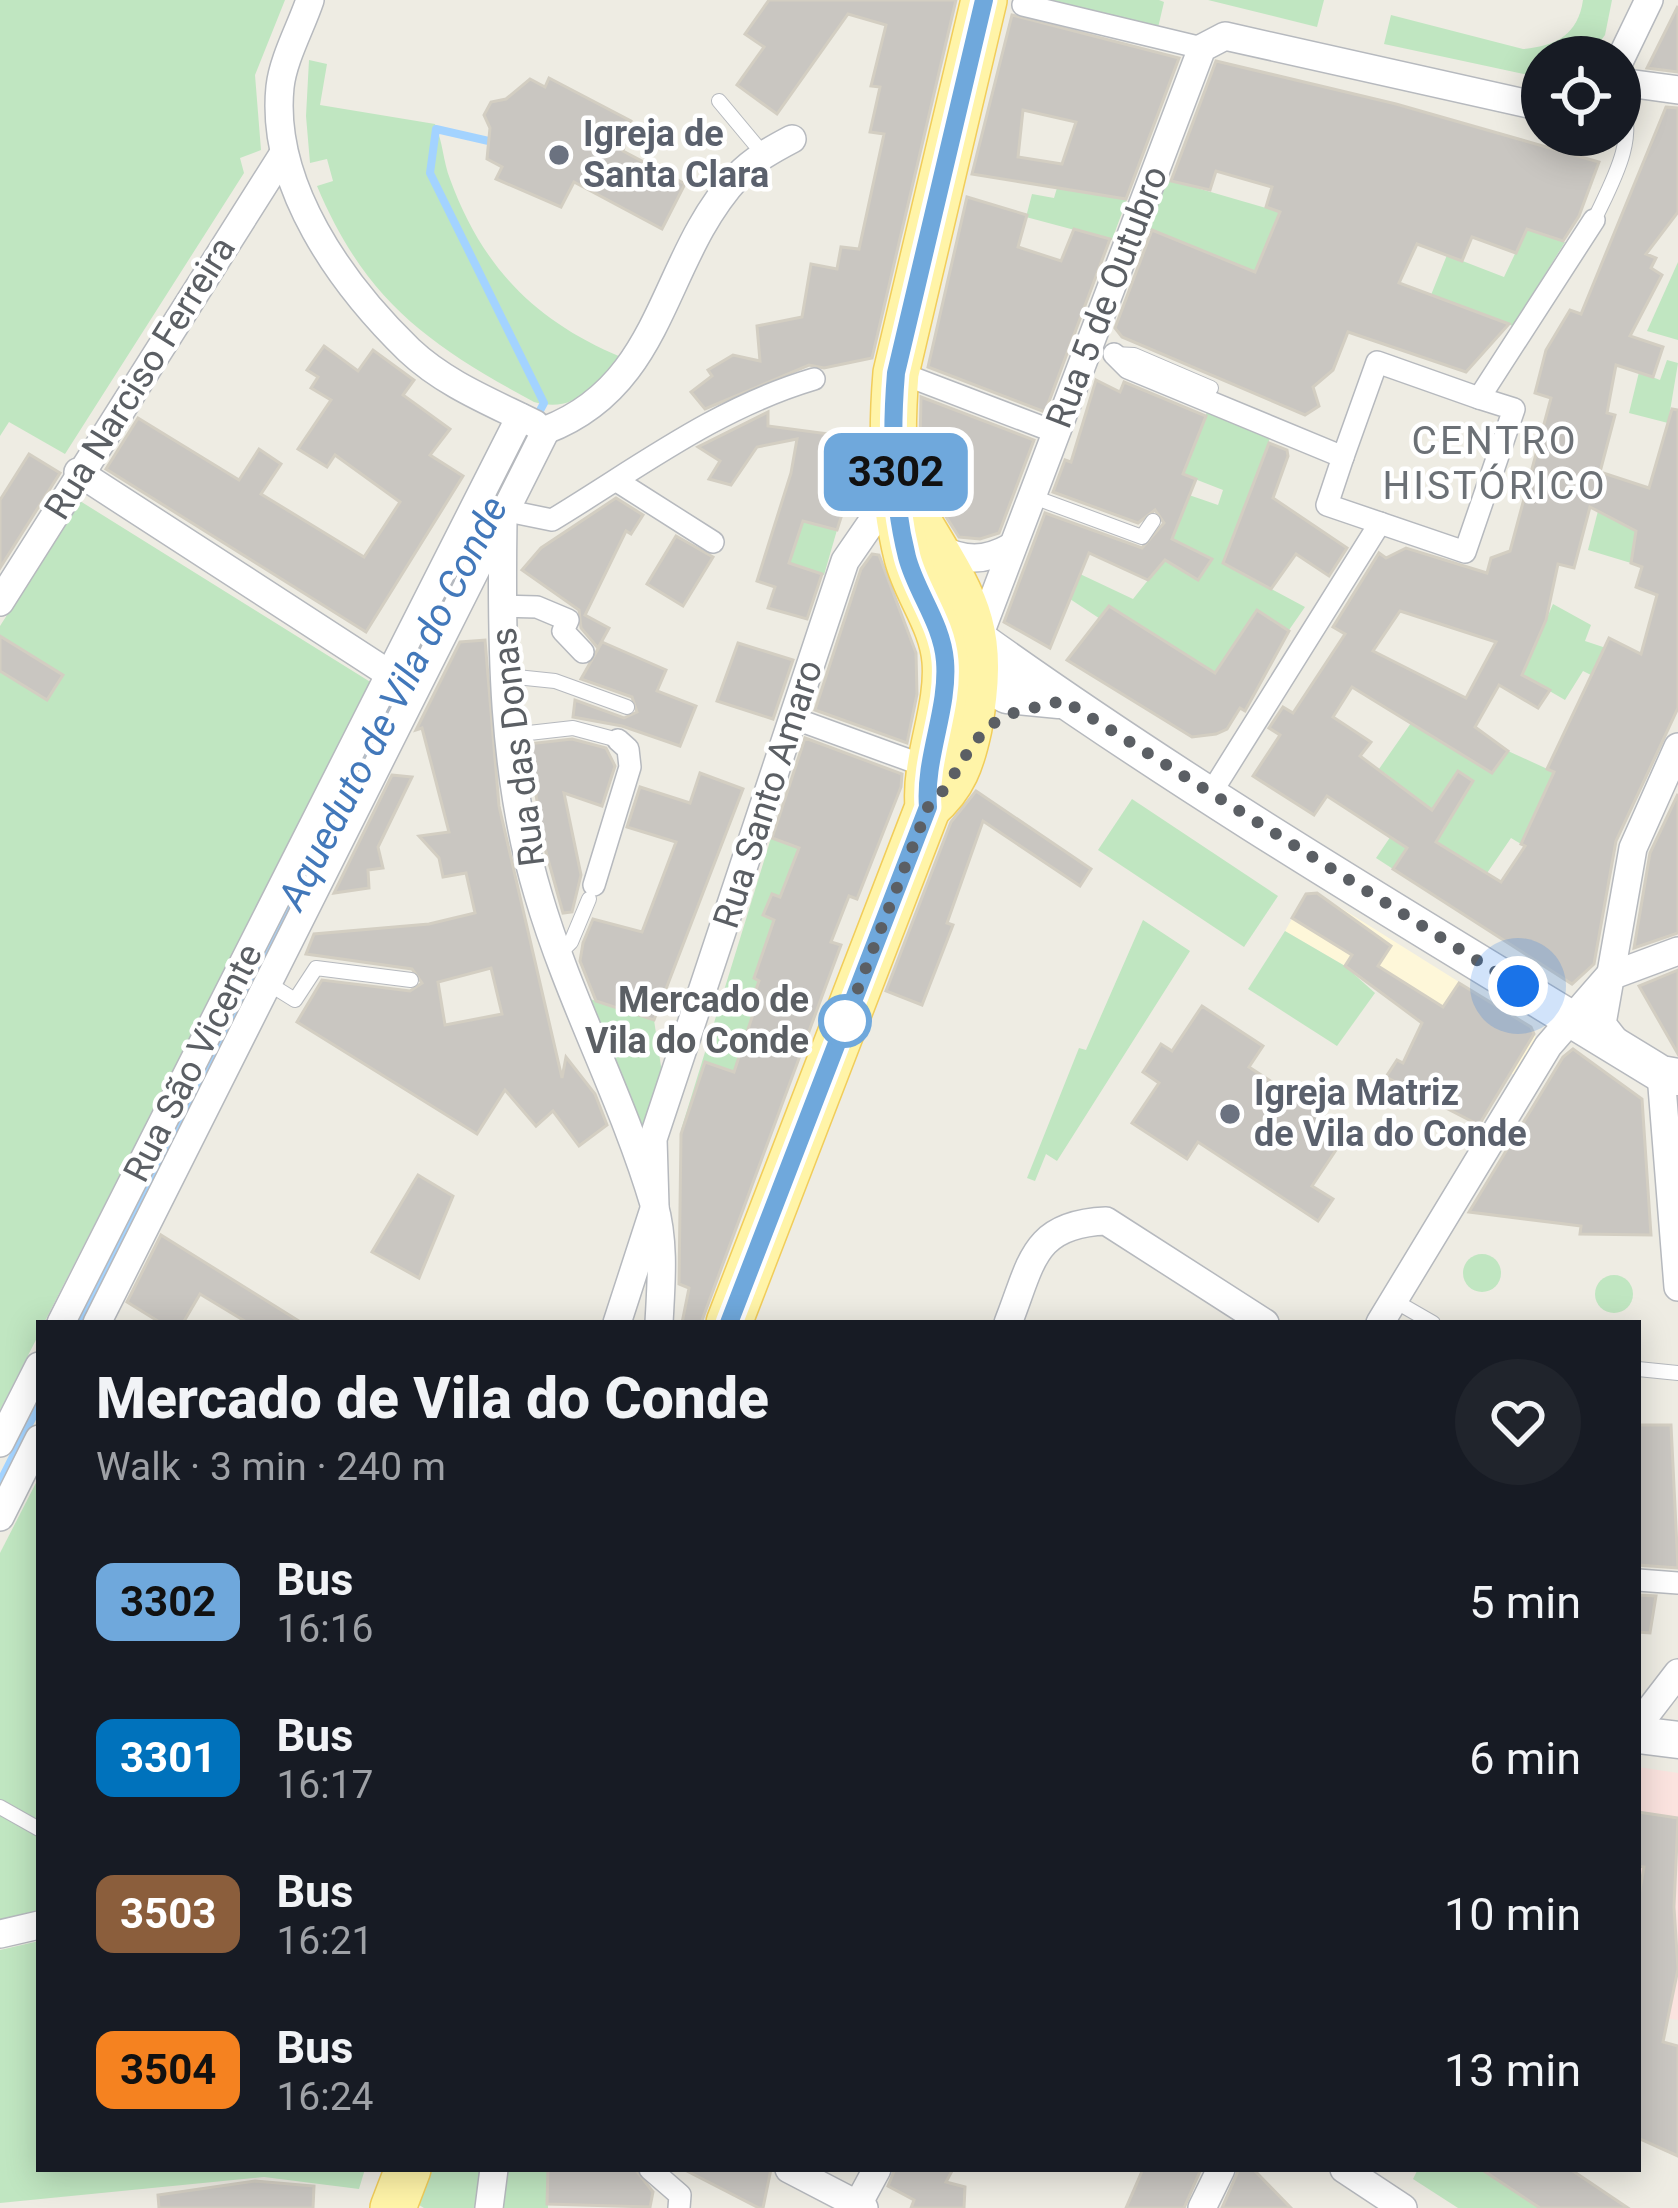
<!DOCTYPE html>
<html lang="en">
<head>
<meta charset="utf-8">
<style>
	body { margin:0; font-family:Roboto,sans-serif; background:#20242c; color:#f1f3f6; height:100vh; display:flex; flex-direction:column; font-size:45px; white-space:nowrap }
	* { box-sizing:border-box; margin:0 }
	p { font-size:39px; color:#9ea1a6 }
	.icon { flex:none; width:66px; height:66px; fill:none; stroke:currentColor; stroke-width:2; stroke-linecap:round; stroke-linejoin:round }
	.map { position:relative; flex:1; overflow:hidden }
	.details { position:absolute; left:36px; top:1320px; width:1605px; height:852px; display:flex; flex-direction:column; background:#171b24; border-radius:0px; box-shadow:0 6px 30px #0003 }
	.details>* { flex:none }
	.badge { padding:0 24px; border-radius:18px; font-size:42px; line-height:78px }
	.fabs { position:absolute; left:1521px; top:36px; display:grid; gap:24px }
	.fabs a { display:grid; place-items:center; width:120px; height:120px; border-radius:50%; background:#171b24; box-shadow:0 6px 30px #0003; font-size:60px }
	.you { position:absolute; width:60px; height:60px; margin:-30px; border:9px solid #fff; border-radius:50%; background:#1a73e8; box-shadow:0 0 0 18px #1a73e833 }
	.map>.badge { position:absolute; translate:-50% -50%; box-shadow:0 0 0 6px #fff }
	.round { display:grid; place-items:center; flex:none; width:126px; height:126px; border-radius:63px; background:#20242c }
	.summary { display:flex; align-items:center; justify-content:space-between; height:204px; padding:0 60px }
	h1 { font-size:57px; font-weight:800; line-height:90px }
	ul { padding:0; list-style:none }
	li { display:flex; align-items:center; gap:36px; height:156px; padding:0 60px }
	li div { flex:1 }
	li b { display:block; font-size:45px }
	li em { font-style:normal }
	li .badge { min-width:132px; font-weight:700; text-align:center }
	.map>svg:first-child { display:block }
</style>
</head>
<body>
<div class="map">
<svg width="1678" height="2208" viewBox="0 0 1678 2208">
	<rect width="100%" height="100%" fill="#eeece3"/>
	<path fill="#fef7d9" d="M 1317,893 L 1531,1027 L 1536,1038 L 1514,1075 L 1452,1034 L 1402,1010 L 1345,966 L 1285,931 L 1306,894 Z"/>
	<path fill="#fbe3df" d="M 1638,1767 L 1678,1773 L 1678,2020 L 1638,2014 Z"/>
	<g fill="#c0e6c1">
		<path d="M 0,0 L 285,0 L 255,75 L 261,150 L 240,158 L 244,173 L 65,454 L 9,422 L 0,436 Z"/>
		<path d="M 1034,0 L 1159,0 L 1164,2 L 1157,32 Z"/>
		<path d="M 1208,0 L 1324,0 L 1317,27 Z"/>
		<path d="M 1583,0 L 1612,0 L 1605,35 L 1589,57 L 1542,57 L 1542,78 L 1384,44 L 1391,15 L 1523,49 C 1556,46 1578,35 1583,0 Z"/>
		<path d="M 309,60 L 327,64 L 320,105 L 435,124 C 443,142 443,161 450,179 C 482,267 535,321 621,357 C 593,385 576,414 534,402 C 427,344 365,300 317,186 L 333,181 L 327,159 L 310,163 L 306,116 Z"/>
		<path d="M 1166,179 L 1280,212 L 1255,272 L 1146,228 Z"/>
		<path d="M 1057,188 L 1127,199 L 1112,240 L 1026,217 L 1032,194 L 1054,198 Z"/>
		<path d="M 1510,196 L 1529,230 L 1565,242 L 1513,326 L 1431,295 L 1447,255 L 1504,277 L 1523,237 Z"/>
		<path d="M 1678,262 L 1678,340 L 1647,331 Z"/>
		<path d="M 1667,360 L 1678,363 L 1668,423 L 1629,413 L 1639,372 L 1660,380 Z"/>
		<path d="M 1207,412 L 1270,438 L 1223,563 L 1305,607 L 1289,630 L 1257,611 L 1215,674 L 1132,621 L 1123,634 L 1070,599 L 1080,574 L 1133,599 L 1160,565 L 1189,495 L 1218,505 L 1223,490 L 1182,474 Z"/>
		<path d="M 80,501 L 372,683 L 44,1323 L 39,1323 L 39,1334 L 0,1410 L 0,626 Z"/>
		<path d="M 1598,511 L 1636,531 L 1631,563 L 1588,550 Z"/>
		<path d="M 803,521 L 837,530 L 824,575 L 789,563 Z"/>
		<path d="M 1553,604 L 1591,625 L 1585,641 L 1618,652 L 1605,682 L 1583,671 L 1565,700 L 1522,675 Z"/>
		<path d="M 1411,723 L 1492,773 L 1508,751 L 1554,772 L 1521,844 L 1511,838 L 1483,879 L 1419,831 L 1393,869 L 1376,858 L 1397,827 L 1390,777 L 1379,769 Z"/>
		<path d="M 1132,799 L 1278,896 L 1244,947 L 1098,850 Z"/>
		<path d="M 834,830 L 780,897 L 771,895 L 764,915 L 774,920 L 754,978 L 759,981 L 750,1008 L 754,1011 L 736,1073 L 705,1063 L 684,1126 L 714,1137 L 712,1143 L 681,1130 L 771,838 L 792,845 Z"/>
		<path d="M 1143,920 L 1190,951 L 1057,1161 L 1046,1154 L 1035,1181 L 1027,1178 L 1079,1048 L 1086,1050 Z"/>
		<path d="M 1285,931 L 1345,966 L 1375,993 L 1337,1046 L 1248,989 Z"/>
		<path d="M 590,999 L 654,1020 L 662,1073 L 644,1126 L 635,1122 Z"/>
		<circle cx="1482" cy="1273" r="19"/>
		<circle cx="1614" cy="1294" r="19"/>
		<path d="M 39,1477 L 39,1912 L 0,1921 L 0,1553 Z"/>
		<path d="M 39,1941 L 39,2169 L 365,2169 L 359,2189 L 264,2177 L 0,2203 L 0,1950 Z"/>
		<path d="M 428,2169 L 481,2169 L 480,2208 L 424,2208 L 412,2201 Z"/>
		<path d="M 509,2169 L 548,2169 L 548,2208 L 500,2208 Z"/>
		<path d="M 1418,2169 L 1481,2169 L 1540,2208 L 1458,2208 L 1413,2179 Z"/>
	</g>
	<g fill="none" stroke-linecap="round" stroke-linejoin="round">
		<g stroke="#a3d3ff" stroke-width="8">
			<path d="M 493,142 L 436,129 L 430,173 L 544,403 L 537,416"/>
			<path d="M 81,1323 L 530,429"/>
			<path d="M 0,1482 L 39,1405"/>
		</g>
	</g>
	<g fill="#c9c6c1" stroke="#d3cec2" stroke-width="3" fill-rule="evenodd">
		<path d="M 769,0 L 956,0 L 872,358 L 824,368 L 809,365 L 705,409 L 691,392 L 712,376 L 708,370 L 733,355 L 760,361 L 757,326 L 802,317 L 811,264 L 837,269 L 841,247 L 859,249 L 884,134 L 870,132 L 880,87 L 871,86 L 886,25 L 848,14 L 777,114 L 737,85 L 764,47 L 745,34 Z"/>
		<path d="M 1678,6 L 1678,72 L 1647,68 Z"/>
		<path d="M 1012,15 L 1179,58 L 1126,199 L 972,174 ZM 1023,110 L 1076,122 L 1062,164 L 1018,157 Z"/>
		<path d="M 1216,61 L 1396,104 L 1599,162 L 1579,216 L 1563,241 L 1527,229 L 1516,253 L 1472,237 L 1462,261 L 1417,244 L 1399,283 L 1509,324 L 1466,372 L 1348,332 L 1333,370 L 1313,387 L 1319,406 L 1305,415 L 1122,337 L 1115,328 L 1152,230 L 1255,272 L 1280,212 L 1266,207 L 1272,187 L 1216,171 L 1210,190 L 1171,181 Z"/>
		<path d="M 549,78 L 631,121 L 623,151 L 685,184 L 662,229 L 574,182 L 561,207 L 496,179 L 502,167 L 487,159 L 490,128 L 484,115 L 491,102 L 506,99 L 530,79 L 545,87 Z"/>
		<path d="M 1666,107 L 1678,108 L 1678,212 L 1646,254 L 1656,258 L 1651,268 L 1662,275 L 1630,336 L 1663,347 L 1653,377 L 1616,365 L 1607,413 L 1615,415 L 1600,472 L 1649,488 L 1672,409 L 1678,410 L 1678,708 L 1616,841 L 1594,964 L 1572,984 L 1393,869 L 1407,848 L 1327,796 L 1314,815 L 1253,776 L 1280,735 L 1269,728 L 1283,707 L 1293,713 L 1345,634 L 1333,627 L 1379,553 L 1386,558 L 1406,548 L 1487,573 L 1491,558 L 1510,551 L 1551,398 L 1535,393 L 1546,350 L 1570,310 L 1581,314 ZM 1590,507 L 1636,531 L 1631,563 L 1642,567 L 1636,587 L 1657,595 L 1641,654 L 1609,638 L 1547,769 L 1554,772 L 1521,844 L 1525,846 L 1501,882 L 1436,842 L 1473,781 L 1458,771 L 1432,810 L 1360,756 L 1371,742 L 1333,717 L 1352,687 L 1492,773 L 1508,751 L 1475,727 L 1499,685 L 1538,708 L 1550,690 L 1522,675 L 1546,620 L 1558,564 L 1574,568 ZM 1400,611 L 1496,642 L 1466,698 L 1373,651 Z"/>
		<path d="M 967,197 L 1027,215 L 1018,247 L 1061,261 L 1074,229 L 1110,239 L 1045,412 L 928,367 Z"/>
		<path d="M 324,346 L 358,371 L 373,350 L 414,380 L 403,395 L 450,429 L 430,455 L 463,476 L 366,632 L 106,469 L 138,418 L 239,480 L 259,449 L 281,464 L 261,494 L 364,557 L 400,502 L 335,455 L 327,467 L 298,449 L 331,400 L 311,388 L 318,377 L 307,370 Z"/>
		<path d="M 1096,380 L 1120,392 L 1124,382 L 1206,416 L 1183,474 L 1196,479 L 1172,539 L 1212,559 L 1198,580 L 1165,560 L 1148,580 L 1089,553 L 1050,648 L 1004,622 L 1045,513 L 1142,548 L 1164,523 L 1155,510 L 1138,523 L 1053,492 L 1065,460 L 1071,462 Z"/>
		<path d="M 921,397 L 1034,440 L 999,533 L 980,539 L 959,537 L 938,504 L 920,445 Z"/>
		<path d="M 768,412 L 768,426 L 866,439 L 837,530 L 803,521 L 789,563 L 822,574 L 807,619 L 768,608 L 775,587 L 757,581 L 791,473 L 797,439 L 757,447 L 731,485 L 709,479 L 720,461 L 698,447 Z"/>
		<path d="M 1269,443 L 1287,450 L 1288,456 L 1273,498 L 1347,548 L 1329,576 L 1296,554 L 1271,589 L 1223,563 Z"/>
		<path d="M 29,454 L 60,473 L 0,568 L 0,500 Z"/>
		<path d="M 616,498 L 643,515 L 631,534 L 626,531 L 585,615 L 609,628 L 598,648 L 581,628 L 579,610 L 522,570 L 541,548 Z"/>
		<path d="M 676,536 L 713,557 L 683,606 L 647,584 Z"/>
		<path d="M 872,554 L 879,555 L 916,653 L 917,694 L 907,743 L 815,710 L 861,569 Z"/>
		<path d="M 1109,606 L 1215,673 L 1257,610 L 1289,631 L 1245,711 L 1240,708 L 1227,729 L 1216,734 L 1192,737 L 1067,660 Z"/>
		<path d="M 0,636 L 63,675 L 47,700 L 0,671 Z"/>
		<path d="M 485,640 L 499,806 L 562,1078 L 566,1057 L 595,1094 L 607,1125 L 579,1146 L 553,1111 L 536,1126 L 505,1090 L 477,1134 L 297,1022 L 322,980 L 410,991 L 422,983 L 412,969 L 306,954 L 314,934 L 429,924 L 475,913 L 466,873 L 443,877 L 439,858 L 419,836 L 449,832 L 422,728 L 416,730 L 460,642 ZM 491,968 L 502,1014 L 445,1025 L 438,982 Z"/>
		<path d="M 602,642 L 666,670 L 657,691 L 696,706 L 680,746 L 622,726 L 573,717 L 575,700 L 624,718 L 637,712 L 632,697 L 581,679 Z"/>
		<path d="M 738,643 L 793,660 L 773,719 L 717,701 Z"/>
		<path d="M 805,738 L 902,774 L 901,787 L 857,899 L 849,896 L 831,942 L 841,945 L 701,1323 L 682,1323 L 689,1288 L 679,1284 L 681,1134 L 705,1062 L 734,1072 L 754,1011 L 749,1009 L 759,981 L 754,978 L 774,920 L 763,915 L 772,894 L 780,897 L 799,848 L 772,838 Z"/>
		<path d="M 572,739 L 606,748 L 615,766 L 602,806 L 564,793 L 581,875 L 572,912 L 563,913 L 544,845 L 528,744 Z"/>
		<path d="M 700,773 L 743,789 L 654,1020 L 596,1001 L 580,961 L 583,943 L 593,919 L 642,932 L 676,842 L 627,827 L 640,787 L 690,803 Z"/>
		<path d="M 392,775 L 412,777 L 378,847 L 383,868 L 368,870 L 369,888 L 334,893 Z"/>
		<path d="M 976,791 L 1091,869 L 1080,886 L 983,821 L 947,923 L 953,925 L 922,1005 L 886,991 L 951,822 Z"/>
		<path d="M 1678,794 L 1678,933 L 1634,948 L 1650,853 Z"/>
		<path d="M 1317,893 L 1391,946 L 1378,966 L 1443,1007 L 1459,983 L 1531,1027 L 1534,1034 L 1479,1125 L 1386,1077 L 1397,1060 L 1403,1063 L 1422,1023 L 1345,966 L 1352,955 L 1292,918 L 1306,894 Z"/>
		<path d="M 1678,970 L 1678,1054 L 1639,986 Z"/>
		<path d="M 1202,1006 L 1263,1046 L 1249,1067 L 1348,1132 L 1312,1186 L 1333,1199 L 1318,1221 L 1198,1142 L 1187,1159 L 1132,1123 L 1159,1083 L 1143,1072 L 1161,1044 L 1172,1051 Z"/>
		<path d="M 1573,1049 L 1642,1099 L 1651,1235 L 1580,1234 L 1581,1226 L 1469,1212 L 1563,1057 Z"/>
		<path d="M 418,1175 L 453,1196 L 419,1278 L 372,1252 Z"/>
		<path d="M 161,1235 L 302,1323 L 248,1323 L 200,1294 L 183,1323 L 161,1323 L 127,1302 Z"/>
		<path d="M 1638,1425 L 1671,1425 L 1678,1568 L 1638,1565 Z"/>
		<path d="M 1638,1595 L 1656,1596 L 1650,1633 L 1638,1632 Z"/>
		<path d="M 1638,1812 L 1678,1818 L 1674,1907 L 1678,1969 L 1663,2042 L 1678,2046 L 1678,2156 L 1638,2138 L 1638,1901 L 1644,1867 L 1638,1866 Z"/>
		<path d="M 548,2169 L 635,2169 L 653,2192 L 650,2207 L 547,2204 Z"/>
		<path d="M 683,2169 L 771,2169 L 763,2208 L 759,2208 Z"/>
		<path d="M 895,2169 L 953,2169 L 946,2182 L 965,2187 L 964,2208 L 911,2208 L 914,2200 L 888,2186 Z"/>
		<path d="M 1143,2169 L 1201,2169 L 1184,2208 L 1126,2208 Z"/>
		<path d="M 1239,2169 L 1253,2169 L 1291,2208 L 1222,2208 Z"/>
		<path d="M 1481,2169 L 1570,2169 L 1628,2208 L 1540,2208 Z"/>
		<path d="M 255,2181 L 314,2186 L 313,2208 L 159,2208 L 158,2195 Z"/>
	</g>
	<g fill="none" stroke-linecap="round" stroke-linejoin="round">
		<g stroke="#b6b9be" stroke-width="16">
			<g id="service">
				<path d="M 719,101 L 764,155"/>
				<path d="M 1592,225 C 1608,189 1640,139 1620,101"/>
				<path d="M 1114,354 L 1134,355 L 1211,388"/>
				<path d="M 1031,496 L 1142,537 L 1153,521"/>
				<path d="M 507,676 L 555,681 L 627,707"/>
				<path d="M 511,735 L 573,728 L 618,740"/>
				<path d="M 557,956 L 571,942 L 589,899"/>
				<path d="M 266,982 L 295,1000 L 316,968 L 411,980"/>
				<path d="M 1393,1300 L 1433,1323"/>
				<path d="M 1638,1369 L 1678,1373"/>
				<path d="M 0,1807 L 39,1829"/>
			</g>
		</g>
		<g stroke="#b6b9be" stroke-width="24">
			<g id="pedestrian">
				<path d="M 1023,5 L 1202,48"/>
				<path d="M 1114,354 L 1128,368 L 1343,457 L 1327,505 L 1465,552 L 1514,409 L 1479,398 L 1594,220"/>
				<path d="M 916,379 L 1055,432"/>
				<path d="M 1343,457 L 1377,362 L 1479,398"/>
				<path d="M 617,481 L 713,542"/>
				<path d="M 503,510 L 552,520 C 638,468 716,408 814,379"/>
				<path d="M 502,606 L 537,607 L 568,620 L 563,631 L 583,652"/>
				<path d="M 793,718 L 928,767"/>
				<path d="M 1211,793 L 1380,523"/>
				<path d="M 594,885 L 630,767 L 628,749 L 618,740"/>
				<path d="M 1638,1580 L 1678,1583"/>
				<path d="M 650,2169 L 680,2195 L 679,2208"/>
			</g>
		</g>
		<g stroke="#b6b9be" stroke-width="30">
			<g id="minor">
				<path d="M 310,0 C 301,27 283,59 280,87 C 270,185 341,284 409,350 C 445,384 491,402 535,424"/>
				<path d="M 1620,60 L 1649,0"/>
				<path d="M 1620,82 L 1678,90"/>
				<path d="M 546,430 C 666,384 660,260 738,176 C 753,160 773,149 792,139"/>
				<path d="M 78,472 L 391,675"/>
				<path d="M 503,520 C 501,643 502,775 538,894 C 569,1000 623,1099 654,1204 C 665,1243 661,1284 659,1323"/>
				<path d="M 937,548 C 965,561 984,562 1011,547"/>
				<path d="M 0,602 L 282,156"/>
				<path d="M 978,639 L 1202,48 L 1225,36 L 1542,107"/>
				<path d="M 1620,1047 L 1602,1024 L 1633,848 L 1678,747"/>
				<path d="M 1661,1074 L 1678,1287"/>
				<path d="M 61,1323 L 520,417"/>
				<path d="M 97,1323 L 546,430"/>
				<path d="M 617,1323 L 655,1206 L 653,1139 L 845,561 L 896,487"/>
				<path d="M 1008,1323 C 1032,1263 1032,1224 1106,1221 L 1265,1323"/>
				<path d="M 1380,1323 L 1548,1046 L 1608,977 L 1678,951"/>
				<path d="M 0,1443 L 39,1366"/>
				<path d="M 0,1517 L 39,1439"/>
				<path d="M 1638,1725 L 1678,1673"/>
				<path d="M 0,1934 L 39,1925"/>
				<path d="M 789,2169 L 864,2208"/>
				<path d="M 1344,2169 L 1403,2208"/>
				<path d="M 489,2208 L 494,2169"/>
				<path d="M 856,2208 L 877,2169"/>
				<path d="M 1202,2208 L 1221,2169"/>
			</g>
		</g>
		<g stroke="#b6b9be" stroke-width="39">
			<g id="tertiary">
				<path d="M 957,643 L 978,639 C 1197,796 1431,933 1661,1074 L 1678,1077"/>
				<path d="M 954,667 L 1007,695 L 1059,700"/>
				<path d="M 1638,1735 L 1678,1740"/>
			</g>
		</g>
		<g stroke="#f1cd5a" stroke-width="48">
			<g id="primary">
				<path d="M 918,521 C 967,603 987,629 969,728 C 962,761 954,785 928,807"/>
				<path d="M 729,1323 L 928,807 C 924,758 949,709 945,661 C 942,623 916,592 907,557 C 892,497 891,433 896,373 L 984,0"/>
				<path d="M 393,2208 L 408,2169"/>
			</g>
		</g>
		<use href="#service" stroke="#fff" stroke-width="14"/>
		<use href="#pedestrian" stroke="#fff" stroke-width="21"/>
		<use href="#minor" stroke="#fff" stroke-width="27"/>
		<use href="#tertiary" stroke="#fff" stroke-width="36"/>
		<use href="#primary" stroke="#fff4a8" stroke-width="45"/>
	</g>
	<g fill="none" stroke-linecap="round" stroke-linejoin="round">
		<g stroke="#fff" stroke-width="27">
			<path id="line" d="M 729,1323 L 928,807 C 924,758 949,709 945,661 C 942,623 916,592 907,557 C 892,497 891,433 896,373 L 984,0"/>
		</g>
		<use href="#line" stroke="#6fa8dc" stroke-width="18"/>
		<path stroke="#5b5f64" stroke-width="12" stroke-dasharray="0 21.6" d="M 845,1021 L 840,1035 L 928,807 C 959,780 968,732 1008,715 C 1025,708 1045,707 1063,700 L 1518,986"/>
	</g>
	<g fill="#6b7280" stroke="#fff" stroke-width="4.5">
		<circle cx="559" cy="155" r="12"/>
		<circle cx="1230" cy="1114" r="12"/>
	</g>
	<circle fill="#fff" stroke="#6fa8dc" stroke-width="6" cx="845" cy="1021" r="24"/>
	<g text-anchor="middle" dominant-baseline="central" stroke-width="9" stroke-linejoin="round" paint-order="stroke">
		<g font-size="36" font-weight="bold" fill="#5b616d" stroke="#fff" text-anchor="start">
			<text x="583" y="134">Igreja de<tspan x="583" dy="41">Santa Clara</tspan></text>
			<text x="1254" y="1093">Igreja Matriz<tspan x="1254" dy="41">de Vila do Conde</tspan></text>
		</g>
		<g font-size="36" fill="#5b5f64" stroke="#fff">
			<text transform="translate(1107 297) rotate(-69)">Rua 5 de Outubro</text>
			<text transform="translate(140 378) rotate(-58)">Rua Narciso Ferreira</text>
			<text transform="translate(518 747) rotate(-97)">Rua das Donas</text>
			<text transform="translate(768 794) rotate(-72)">Rua Santo Amaro</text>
			<text transform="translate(193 1063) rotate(-63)">Rua São Vicente</text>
		</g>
		<g font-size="36" font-weight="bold" fill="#5b5f64" stroke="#fff" text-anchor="end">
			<text x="809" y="1000">Mercado de<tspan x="809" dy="41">Vila do Conde</tspan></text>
		</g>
		<g font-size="39" letter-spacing="3" fill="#6c7176" stroke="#fff">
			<text x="1495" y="441">CENTRO<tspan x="1495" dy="45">HISTÓRICO</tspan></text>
		</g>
		<g font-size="39" font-style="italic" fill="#4278ba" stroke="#fff">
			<text transform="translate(393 703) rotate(-63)">Aqueduto de Vila do Conde</text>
		</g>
	</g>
</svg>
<div class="fabs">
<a><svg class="icon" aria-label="locate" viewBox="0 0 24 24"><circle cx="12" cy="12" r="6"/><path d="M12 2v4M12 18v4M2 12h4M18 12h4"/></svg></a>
</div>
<div class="you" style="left:1518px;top:986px"></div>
<b class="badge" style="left:896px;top:472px;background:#6fa8dc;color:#111">3302</b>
<section class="details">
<div class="summary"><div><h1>Mercado de Vila do Conde</h1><p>Walk · 3 min · 240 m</p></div><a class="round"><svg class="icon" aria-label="heart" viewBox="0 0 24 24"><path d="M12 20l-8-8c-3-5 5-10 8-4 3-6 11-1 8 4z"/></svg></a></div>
<ul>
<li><span class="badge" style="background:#6fa8dc;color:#111">3302</span><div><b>Bus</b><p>16:16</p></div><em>5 min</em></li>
<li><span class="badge" style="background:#0072bc;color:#fff">3301</span><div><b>Bus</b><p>16:17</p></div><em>6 min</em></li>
<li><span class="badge" style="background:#8b5e3c;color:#fff">3503</span><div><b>Bus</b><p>16:21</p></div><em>10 min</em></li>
<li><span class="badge" style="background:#f58220;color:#111">3504</span><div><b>Bus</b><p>16:24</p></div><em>13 min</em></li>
</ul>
</section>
</div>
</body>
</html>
